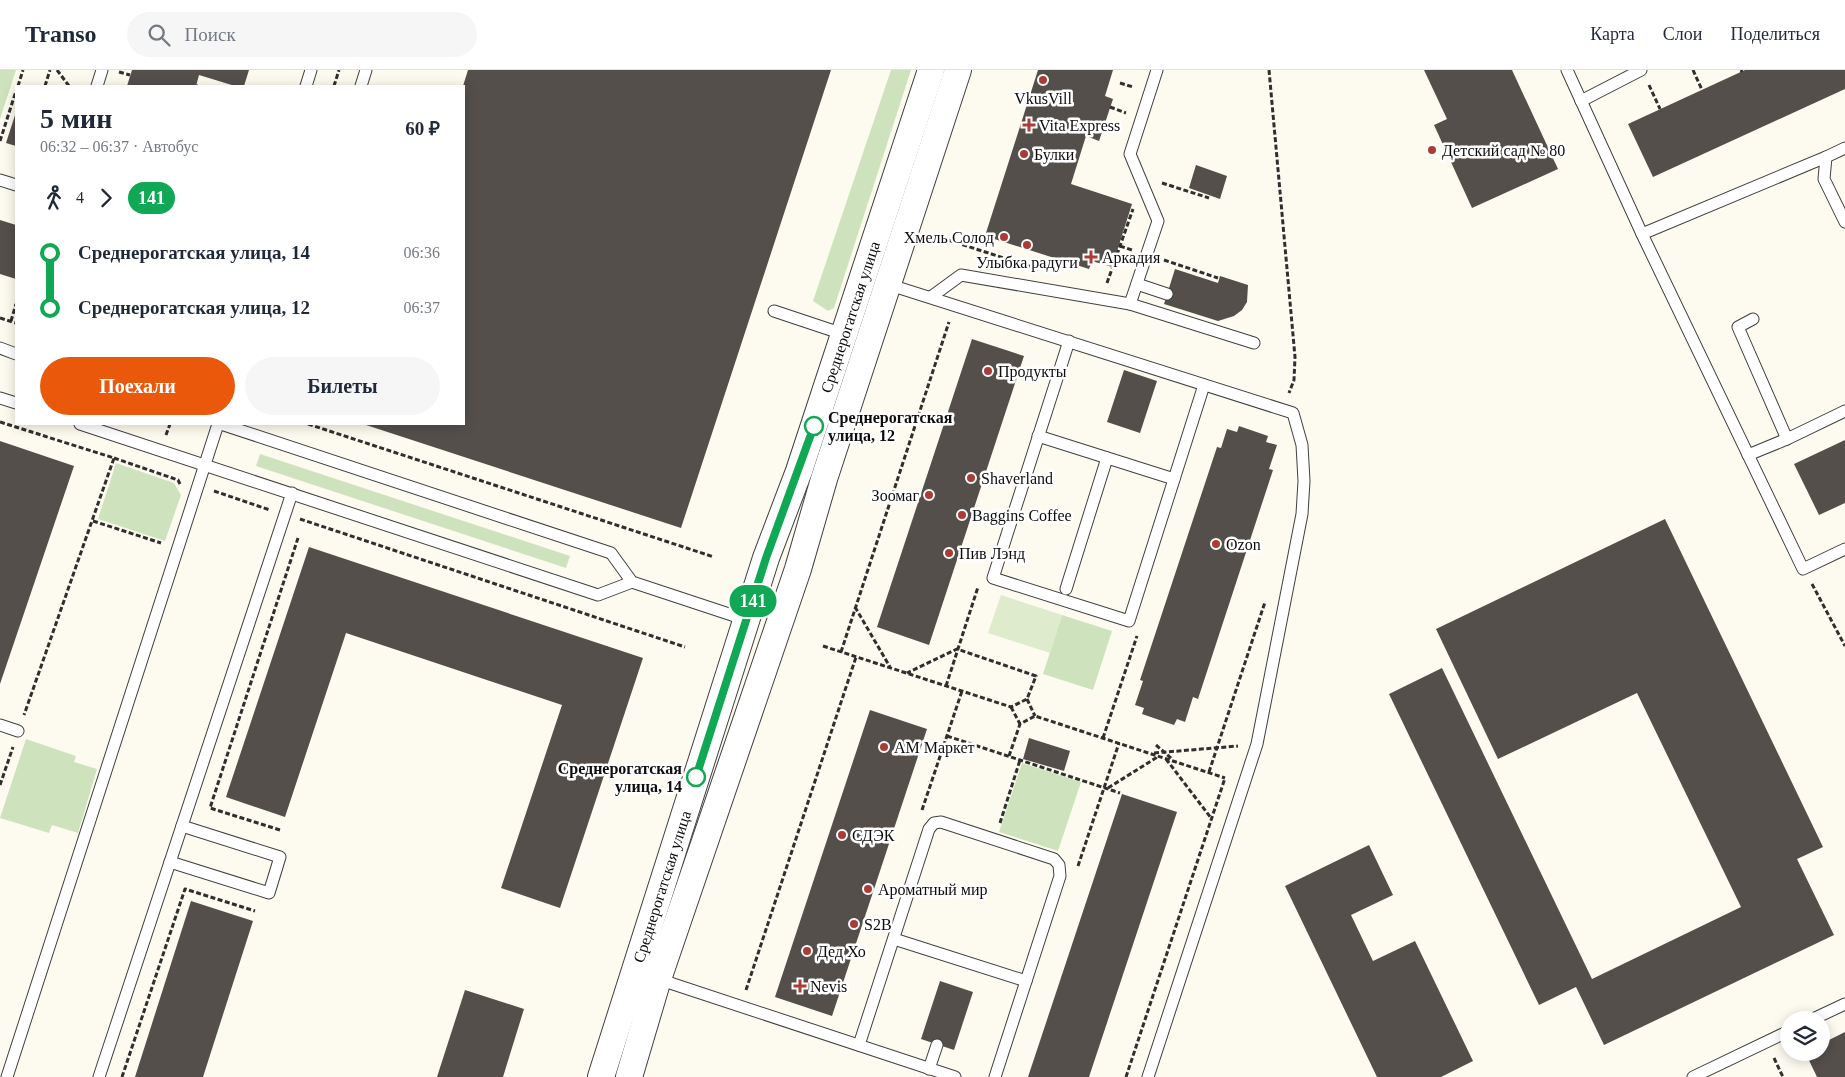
<!DOCTYPE html>
<html lang="ru">
<head>
<meta charset="utf-8">
<style>
	body { margin:0; font-family:Georgia,serif; background:#f6f6f7; color:#1f2937; height:100vh; display:flex; flex-direction:column; font-size:19px; white-space:nowrap }
	* { box-sizing:border-box; margin:0 }
	p { font-size:16px; color:#747a83 }
	.icon { flex:none; width:28px; height:28px; fill:none; stroke:currentColor; stroke-width:2; stroke-linecap:round; stroke-linejoin:round }
	.map { position:relative; flex:1; overflow:hidden }
	.sheet { position:absolute; left:15px; top:15px; width:450px; height:340px; display:flex; flex-direction:column; background:#fff; border-radius:0px; box-shadow:0 2px 12px #0003 }
	.sheet>* { flex:none }
	.badge { padding:0 10px; border-radius:16px; font-size:18px; line-height:32px }
	.fabs { position:absolute; left:1780px; top:941px; display:grid; gap:10px }
	.fabs a { display:grid; place-items:center; width:50px; height:50px; border-radius:50%; background:#fff; box-shadow:0 2px 12px #0003; font-size:25px }
	.map>.badge { position:absolute; translate:-50% -50%; box-shadow:0 0 0 2px #fff }
	.legs { display:flex; align-items:center; gap:8px; height:55px; padding:0 25px; font-size:16px }
	.legs p { margin-inline-start:auto }
	.head { display:flex; align-items:center; justify-content:space-between; height:85px; padding:0 25px }
	h1 { font-size:28px; font-weight:700; line-height:38px }
	.primary-button { display:flex; gap:10px; margin-top:auto; padding:10px 25px }
	.primary-button a { flex:1; height:58px; border-radius:30px; background:#ea580c; color:#fff; font-size:20px; font-weight:700; line-height:58px; text-align:center }
	.primary-button a+a { background:#f6f6f7; color:#1f2937 }
	ul { padding:0 25px; list-style:none }
	li { display:flex; align-items:center; gap:18px; height:55px; font-size:19px }
	li i { display:grid; place-items:center; width:8px; height:100%; margin:0 6px; background:currentColor }
	li i::after { content:''; width:12px; height:12px; margin:-6px; border:4px solid; border-radius:50%; background:#fff }
	li p { margin-inline-start:auto }
	li:first-child i { background:linear-gradient(#0000 50%,currentColor 0) }
	li:last-child i { background:linear-gradient(currentColor 50%,#0000 0) }
	header { display:flex; align-items:center; gap:30px; box-sizing:border-box; height:70px; padding:0 25px; background:#fff; border-bottom:1px solid #e0e1e3 }
	header strong { font-size:24px }
	nav { display:flex; gap:28px; margin-inline-start:auto; font-size:18px }
	.search { width:350px; height:45px; background:#f6f6f7; display:flex; align-items:center; gap:12px; box-sizing:border-box; padding:0 18px; border-radius:28px; color:#747a83; font-size:19px }
	.map>svg:first-child { display:block }
</style>
</head>
<body>
<header>
<strong>Transo</strong>
<div class="search"><svg class="icon" aria-label="search" viewBox="0 0 24 24"><circle cx="10" cy="10" r="6"/><path d="M15 15l6 6"/></svg>Поиск</div>
<nav><a>Карта</a><a>Слои</a><a>Поделиться</a></nav>
</header>
<div class="map">
<svg width="1845" height="1007" viewBox="0 0 1845 1007">
	<rect width="100%" height="100%" fill="#fdfbef"/>
	<g fill="#cee3bd">
		<path d="M 0,0 L 16,0 L 0,49 Z"/>
		<path d="M 891,0 L 911,0 L 834,238 L 828,241 L 813,231 Z"/>
		<path d="M 260,384 L 570,486 L 566,498 L 256,396 Z"/>
		<path d="M 116,393 L 174,413 L 181,425 L 165,471 L 98,449 Z"/>
		<path d="M 1062,545 L 1112,561 L 1093,620 L 1043,604 Z"/>
		<path d="M 26,669 L 76,686 L 74,692 L 97,699 L 78,763 L 52,755 L 49,763 L 0,748 Z"/>
		<path d="M 1022,693 L 1081,712 L 1058,781 L 999,762 Z"/>
	</g>
	<path fill="#dfebcd" d="M 1001,525 L 1062,545 L 1050,583 L 988,563 Z"/>
	<g fill="#544f4b">
		<path d="M 132,0 L 249,0 L 244,16 L 235,16 L 199,5 L 196,16 L 127,16 Z"/>
		<path d="M 468,0 L 831,0 L 681,458 L 363,354 L 464,354 L 463,16 Z"/>
		<path d="M 1038,0 L 1113,0 L 1105,26 L 1113,29 L 1099,71 L 1086,66 L 1071,114 L 1132,134 L 1112,197 L 1092,191 L 1089,199 L 985,166 Z"/>
		<path d="M 1424,0 L 1512,0 L 1558,99 L 1472,138 L 1434,55 L 1447,49 Z"/>
		<path d="M 1745,0 L 1845,0 L 1845,19 L 1653,107 L 1628,54 Z"/>
		<path d="M 16,42 L 16,76 L 6,73 Z"/>
		<path d="M 1196,95 L 1227,106 L 1220,129 L 1189,118 Z"/>
		<path d="M 0,150 L 16,155 L 16,209 L 0,204 Z"/>
		<path d="M 1175,199 L 1218,213 L 1220,206 L 1248,215 L 1247,232 L 1242,240 L 1234,246 L 1218,251 L 1164,234 Z"/>
		<path d="M 972,269 L 1024,286 L 929,575 L 877,557 Z"/>
		<path d="M 1124,300 L 1157,311 L 1140,363 L 1107,352 Z"/>
		<path d="M 1239,356 L 1268,366 L 1266,372 L 1277,375 L 1269,399 L 1273,400 L 1198,629 L 1193,627 L 1185,652 L 1177,649 L 1174,655 L 1142,644 L 1144,638 L 1135,635 L 1143,611 L 1140,610 L 1217,377 L 1221,378 L 1227,359 L 1237,362 Z"/>
		<path d="M 1845,370 L 1845,433 L 1819,445 L 1794,394 Z"/>
		<path d="M 0,371 L 74,396 L 0,614 Z"/>
		<path d="M 1665,449 L 1823,777 L 1797,789 L 1834,865 L 1604,975 L 1576,917 L 1539,935 L 1389,624 L 1442,598 L 1592,909 L 1741,837 L 1637,623 L 1498,689 L 1436,559 Z"/>
		<path d="M 309,477 L 643,588 L 560,838 L 501,818 L 562,635 L 346,563 L 285,747 L 226,727 Z"/>
		<path d="M 870,640 L 927,659 L 832,946 L 775,927 Z"/>
		<path d="M 1029,668 L 1070,681 L 1064,701 L 1023,689 Z"/>
		<path d="M 1122,724 L 1177,742 L 1089,1007 L 1028,1007 Z"/>
		<path d="M 1369,775 L 1393,825 L 1351,845 L 1373,891 L 1415,871 L 1473,991 L 1441,1007 L 1377,1007 L 1285,816 Z"/>
		<path d="M 191,831 L 253,851 L 203,1007 L 135,1007 Z"/>
		<path d="M 940,911 L 973,922 L 954,980 L 921,969 Z"/>
		<path d="M 465,920 L 524,939 L 503,1007 L 437,1007 Z"/>
		<path d="M 1845,962 L 1845,1007 L 1817,1007 L 1805,982 L 1821,982 L 1821,974 Z"/>
	</g>
	<g fill="none" stroke-linecap="round" stroke-linejoin="round">
		<g stroke="#404040" stroke-width="13">
			<g id="service">
				<path d="M 1567,0 L 1642,164 L 1803,499 L 1845,479"/>
				<path d="M 97,16 L 102,0"/>
				<path d="M 306,16 L 311,0"/>
				<path d="M 361,16 L 366,0"/>
				<path d="M 1581,31 L 1641,0"/>
				<path d="M 1845,78 L 1826,87 L 1824,109 L 1845,152"/>
				<path d="M 0,110 L 16,115"/>
				<path d="M 1642,164 L 1826,87"/>
				<path d="M 887,214 L 1293,343 L 1302,375 L 1304,411 L 1302,444 L 1257,674 L 1148,1007"/>
				<path d="M 1137,214 L 1167,224"/>
				<path d="M 931,227 L 961,205 L 1130,234 L 1254,273"/>
				<path d="M 1130,234 L 1158,151 L 1130,84 L 1157,0"/>
				<path d="M 774,241 L 846,265"/>
				<path d="M 1753,249 L 1738,257 L 1787,369 L 1845,341"/>
				<path d="M 1069,271 L 993,508 L 1129,551 L 1204,315"/>
				<path d="M 0,278 L 16,284"/>
				<path d="M 0,328 L 16,333"/>
				<path d="M 80,354 L 598,525 L 632,512"/>
				<path d="M 221,354 L 611,483 L 632,512 L 747,550"/>
				<path d="M 1038,366 L 1174,409"/>
				<path d="M 1748,385 L 1787,369"/>
				<path d="M 1066,519 L 1107,388"/>
				<path d="M 0,655 L 18,661"/>
				<path d="M 170,792 L 269,823 L 280,787 L 182,756"/>
				<path d="M 894,869 L 1026,911"/>
				<path d="M 658,909 L 955,1007"/>
				<path d="M 1811,950 L 1845,934"/>
				<path d="M 859,975 L 929,759 L 934,753 L 941,752 L 1054,789 L 1059,795 L 1060,806 L 995,1007"/>
				<path d="M 929,999 L 937,975"/>
				<path d="M 7,1007 L 218,354"/>
				<path d="M 99,1007 L 292,423"/>
				<path d="M 1693,1007 L 1789,961"/>
			</g>
		</g>
		<g stroke="#404040" stroke-width="28">
			<g id="tertiary">
				<path id="s1" d="M 601,1007 L 766,488 L 799,401 L 931,0"/>
				<path d="M 629,1007 L 658,909 L 798,499 L 824,409 L 958,0"/>
			</g>
		</g>
		<g stroke="#2f2f2f" stroke-width="3" stroke-dasharray="5 2.5" stroke-linecap="butt">
			<path d="M 57,0 L 69,16"/>
			<path d="M 1269,0 L 1295,287 L 1294,310 L 1289,323"/>
			<path d="M 1693,0 L 1702,20"/>
			<path d="M 1741,0 L 1742,2"/>
			<path d="M 119,2 L 130,5"/>
			<path d="M 1120,13 L 1133,17"/>
			<path d="M 1649,15 L 1660,39"/>
			<path d="M 18,16 L 23,0"/>
			<path d="M 45,16 L 50,0"/>
			<path d="M 196,16 L 198,16"/>
			<path d="M 231,16 L 231,15"/>
			<path d="M 334,16 L 339,0"/>
			<path d="M 1110,37 L 1126,43"/>
			<path d="M 0,71 L 16,21"/>
			<path d="M 1162,113 L 1209,128"/>
			<path d="M 948,170 L 1038,199"/>
			<path d="M 1120,176 L 1132,180"/>
			<path d="M 1164,190 L 1218,208"/>
			<path d="M 1107,213 L 1133,139"/>
			<path d="M 0,248 L 16,253"/>
			<path d="M 11,251 L 16,234"/>
			<path d="M 0,352 L 114,388 L 24,645"/>
			<path d="M 308,354 L 714,487"/>
			<path d="M 166,365 L 170,354"/>
			<path d="M 114,388 L 178,410 L 180,414"/>
			<path d="M 214,421 L 270,440"/>
			<path d="M 300,449 L 685,577"/>
			<path d="M 93,451 L 161,473"/>
			<path d="M 1812,514 L 1845,576"/>
			<path d="M 855,537 L 890,597"/>
			<path d="M 823,576 L 1011,637 L 1027,629 L 1036,606 L 957,579 L 907,603"/>
			<path d="M 841,582 L 949,252"/>
			<path d="M 946,616 L 978,517"/>
			<path d="M 1027,629 L 1035,646"/>
			<path d="M 1011,637 L 1020,654"/>
			<path d="M 947,666 L 1120,723"/>
			<path d="M 1103,668 L 1137,566"/>
			<path d="M 1156,675 L 1172,689"/>
			<path d="M 1154,683 L 1238,676"/>
			<path d="M 1009,686 L 1020,654 L 1035,646 L 1225,708"/>
			<path d="M 1166,689 L 1211,748"/>
			<path d="M 1209,702 L 1265,532"/>
			<path d="M 0,715 L 13,677"/>
			<path d="M 1108,718 L 1159,686"/>
			<path d="M 922,740 L 962,621"/>
			<path d="M 1000,753 L 1020,690"/>
			<path d="M 280,760 L 210,738 L 298,468"/>
			<path d="M 1078,796 L 1119,673"/>
			<path d="M 746,920 L 856,587"/>
			<path d="M 1774,988 L 1783,1007"/>
			<path d="M 122,1007 L 185,819 L 255,841"/>
			<path d="M 1126,1007 L 1225,708"/>
		</g>
		<use href="#service" stroke="#fff" stroke-width="11"/>
		<use href="#tertiary" stroke="#fff" stroke-width="26"/>
	</g>
	<g fill="none" stroke-linecap="round" stroke-linejoin="round">
		<g stroke="#fff" stroke-width="11">
			<path id="line-1" d="M 696,707 L 766,488 L 814,356"/>
		</g>
		<use href="#line-1" stroke="#10a855" stroke-width="8"/>
	</g>
	<g fill="#aa3b37" stroke="#fff" stroke-width="2">
		<circle cx="1043" cy="10" r="5"/>
		<path d="M1026.5 47.5h5v5h5v5h-5v5h-5v-5h-5v-5h5z"/>
		<circle cx="1432" cy="80" r="5"/>
		<circle cx="1024" cy="84" r="5"/>
		<circle cx="1004" cy="167" r="5"/>
		<circle cx="1027" cy="175" r="5"/>
		<path d="M1088.5 179.5h5v5h5v5h-5v5h-5v-5h-5v-5h5z"/>
		<circle cx="988" cy="301" r="5"/>
		<circle cx="971" cy="408" r="5"/>
		<circle cx="929" cy="425" r="5"/>
		<circle cx="962" cy="445" r="5"/>
		<circle cx="1216" cy="474" r="5"/>
		<circle cx="949" cy="483" r="5"/>
		<circle cx="884" cy="677" r="5"/>
		<circle cx="842" cy="765" r="5"/>
		<circle cx="868" cy="819" r="5"/>
		<circle cx="854" cy="854" r="5"/>
		<circle cx="807" cy="881" r="5"/>
		<path d="M797.5 908.5h5v5h5v5h-5v5h-5v-5h-5v-5h5z"/>
	</g>
	<g fill="#fff" stroke="#10a855" stroke-width="2.5">
		<circle cx="814" cy="356" r="9"/>
		<circle cx="696" cy="707" r="9"/>
	</g>
	<g text-anchor="middle" dominant-baseline="central" stroke-width="5" stroke-linejoin="round" paint-order="stroke">
		<g font-size="16" fill="#0d0d0d" stroke="#fff" text-anchor="start">
			<text x="1043" y="28" text-anchor="middle">VkusVill</text>
			<text x="1039" y="55">Vita Express</text>
			<text x="1442" y="80">Детский сад № 80</text>
			<text x="1034" y="84">Булки</text>
			<text x="994" y="167" text-anchor="end">Хмель Солод</text>
			<text x="1102" y="187">Аркадия</text>
			<text x="1027" y="192" text-anchor="middle">Улыбка радуги</text>
			<text x="998" y="301">Продукты</text>
			<text x="981" y="408">Shaverland</text>
			<text x="919" y="425" text-anchor="end">Зоомаг</text>
			<text x="972" y="445">Baggins Coffee</text>
			<text x="1226" y="474">Ozon</text>
			<text x="959" y="483">Пив Лэнд</text>
			<text x="894" y="677">АМ Маркет</text>
			<text x="852" y="765">СДЭК</text>
			<text x="878" y="819">Ароматный мир</text>
			<text x="864" y="854">S2B</text>
			<text x="817" y="881">Дед Хо</text>
			<text x="810" y="916">Nevis</text>
		</g>
		<g font-size="16" fill="#0d0d0d" stroke="#fff">
			<text stroke="none"><textPath href="#s1" startOffset="800">Среднерогатская улица</textPath></text>
			<text stroke="none"><textPath href="#s1" startOffset="200">Среднерогатская улица</textPath></text>
		</g>
		<g font-size="16" font-weight="bold" fill="#0d0d0d" stroke="#fff" text-anchor="start">
			<text x="828" y="347">Среднерогатская<tspan x="828" dy="18">улица, 12</tspan></text>
			<text x="682" y="698" text-anchor="end">Среднерогатская<tspan x="682" dy="18">улица, 14</tspan></text>
		</g>
	</g>
</svg>
<div class="fabs">
<a><svg class="icon" aria-label="layers" viewBox="0 0 24 24"><path d="M12 4l9 5-9 5-9-5zM3 14l9 5 9-5"/></svg></a>
</div>
<b class="badge" style="left:753px;top:531px;background:#10a855;color:#fff">141</b>
<section class="sheet">
<div class="head"><div><h1>5 мин</h1><p>06:32 – 06:37 · Автобус</p></div><b>60 ₽</b></div>
<div class="legs"><svg class="icon" aria-label="walk" viewBox="0 0 24 24"><circle cx="13" cy="4" r="2"/><path d="M13 8l-2 6 4 7M11 14l-3 7M7 12l3-4h3l4 4"/></svg>4<svg class="icon" aria-label="forward" viewBox="0 0 24 24"><path d="M9 5l7 7-7 7"/></svg><b class="badge" style="background:#10a855;color:#fff">141</b></div>
<ul>
<li><i style="color:#10a855"></i><b>Среднерогатская улица, 14</b><p>06:36</p></li>
<li><i style="color:#10a855"></i><b>Среднерогатская улица, 12</b><p>06:37</p></li>
</ul>
<div class="primary-button"><a>Поехали</a><a>Билеты</a></div>
</section>
</div>
</body>
</html>
